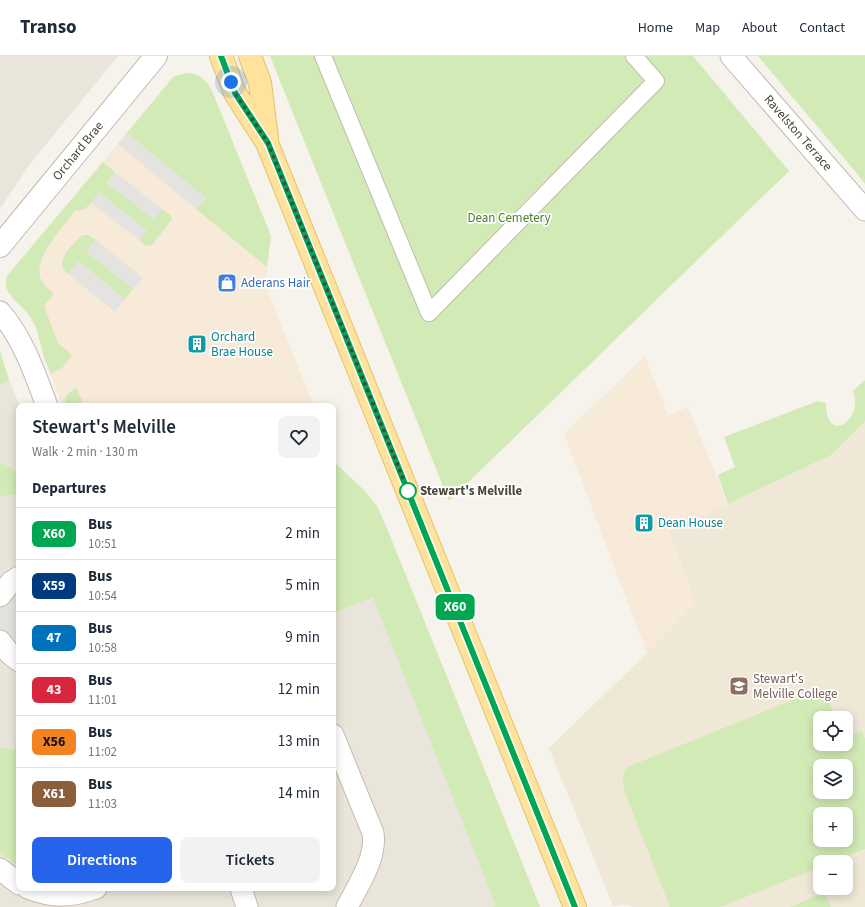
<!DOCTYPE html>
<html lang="en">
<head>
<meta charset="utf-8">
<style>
	body { margin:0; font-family:"Source Sans 3",sans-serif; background:#f2f2f3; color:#1f2937; height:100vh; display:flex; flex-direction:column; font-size:15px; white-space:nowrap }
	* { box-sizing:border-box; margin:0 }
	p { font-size:13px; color:#747a83 }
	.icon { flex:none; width:22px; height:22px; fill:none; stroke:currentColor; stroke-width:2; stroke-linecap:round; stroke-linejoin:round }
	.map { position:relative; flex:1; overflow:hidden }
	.details { position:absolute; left:16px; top:347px; width:320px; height:488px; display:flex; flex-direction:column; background:#fff; border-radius:8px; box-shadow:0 2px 10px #0003 }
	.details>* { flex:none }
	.badge { padding:0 8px; border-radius:6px; font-size:14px; line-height:26px }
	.controls { position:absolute; left:813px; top:655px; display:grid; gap:8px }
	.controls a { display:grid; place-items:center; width:40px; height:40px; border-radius:8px; background:#fff; box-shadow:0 2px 10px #0003; font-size:20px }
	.you { position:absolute; width:20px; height:20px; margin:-10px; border:3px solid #fff; border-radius:50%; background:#1a73e8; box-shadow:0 0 0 6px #1a73e833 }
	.map>.badge { position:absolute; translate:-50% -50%; box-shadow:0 0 0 2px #fff }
	h2 { padding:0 16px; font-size:15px; line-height:36px }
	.round { display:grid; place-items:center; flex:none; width:42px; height:42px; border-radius:8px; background:#f2f2f3 }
	.headline { display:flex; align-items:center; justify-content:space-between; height:68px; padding:0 16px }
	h1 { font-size:19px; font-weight:600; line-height:30px }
	.cta { display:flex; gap:8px; margin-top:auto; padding:8px 16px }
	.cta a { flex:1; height:46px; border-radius:8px; background:#2563eb; color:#fff; font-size:16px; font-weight:600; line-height:46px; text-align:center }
	.cta a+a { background:#f2f2f3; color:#1f2937 }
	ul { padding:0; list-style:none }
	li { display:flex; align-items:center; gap:12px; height:52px; padding:0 16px; border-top:1px solid #e0e1e3 }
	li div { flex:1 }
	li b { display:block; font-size:15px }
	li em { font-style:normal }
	li .badge { min-width:44px; font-weight:700; text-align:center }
	header { display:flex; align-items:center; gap:24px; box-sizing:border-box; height:56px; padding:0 20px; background:#fff; border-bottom:1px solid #e0e1e3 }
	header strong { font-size:19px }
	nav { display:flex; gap:22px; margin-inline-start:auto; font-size:14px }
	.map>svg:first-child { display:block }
</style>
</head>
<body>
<header>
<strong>Transo</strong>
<nav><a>Home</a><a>Map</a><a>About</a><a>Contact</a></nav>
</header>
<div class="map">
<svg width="865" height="851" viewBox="0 0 865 851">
	<rect width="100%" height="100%" fill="#f6f3ec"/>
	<g fill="#eae5da">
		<path d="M 0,0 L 118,0 L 30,108 L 0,153 Z"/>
		<path d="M 0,295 L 9,324 L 20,350 L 19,832 L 333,832 L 333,536 L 401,508 L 540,851 L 0,851 Z"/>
	</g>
	<g fill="#f7ead8">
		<path d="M 188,17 L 199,20 L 207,25 L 212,35 L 271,180 L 265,228 L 314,350 L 62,350 L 51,318 L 44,300 L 37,274 L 28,258 L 9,238 L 7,234 L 5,228 L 7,220 L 174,20 Z"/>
		<path d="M 645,300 L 668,359 L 688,351 L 728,448 L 669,474 L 697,547 L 647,597 L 564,378 Z"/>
	</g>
	<path fill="#efe8d6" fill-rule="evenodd" d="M 865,365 L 865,851 L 633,851 L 623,848 L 613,850 L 549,692 L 647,597 L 696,547 L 669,474 L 728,448 L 831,399 ZM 820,662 L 846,662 L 846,688 L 820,688 ZM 820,710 L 846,710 L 846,736 L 820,736 ZM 820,758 L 846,758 L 846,784 L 820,784 ZM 820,806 L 846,806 L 846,832 L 820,832 Z"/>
	<g fill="#d2eab5" fill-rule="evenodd">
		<path d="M 270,0 L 693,0 L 789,115 L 449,445 Z"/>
		<path d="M 758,0 L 865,0 L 865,128 L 854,114 Z"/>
		<path d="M 188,17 C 200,18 206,24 212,35 L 271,180 L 267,211 L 196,153 L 206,142 L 127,77 L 174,20 Z"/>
		<path d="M 103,106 L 115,116 L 107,127 L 154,163 L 162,153 L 171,160 L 172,163 L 152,189 C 146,191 143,188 139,184 L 146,174 L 99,137 C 92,145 88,155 75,155 C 63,171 28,206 43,227 C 46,231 50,234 54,238 L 44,250 L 58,287 L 72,299 L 63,311 L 51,318 C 49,313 46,307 44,301 C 39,286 39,271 28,258 C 19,246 1,237 7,220 Z"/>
		<path d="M 84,179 L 88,179 L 96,184 L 87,196 L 133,233 L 125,243 L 79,206 L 68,218 C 52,206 72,190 81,180 Z"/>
		<path d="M 0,295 L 9,324 L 0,328 Z"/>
		<path d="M 865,324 L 865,365 L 831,399 L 728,448 L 718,419 L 735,411 L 724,381 L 818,345 L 826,347 C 825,390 865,364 853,335 Z"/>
		<path d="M 76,331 L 84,350 L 64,350 L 66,340 Z"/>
		<path d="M 333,405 L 364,434 L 377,450 L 386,470 L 540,851 L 492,851 L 496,849 L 373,541 L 333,557 Z"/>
		<path d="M 0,407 C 19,413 19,420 19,438 L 0,440 Z"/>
		<path d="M 823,632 L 836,662 L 820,662 L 820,688 L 846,688 L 846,682 L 862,675 L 865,683 L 865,793 L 832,806 L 820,806 L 820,811 L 720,851 L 670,851 L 625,737 C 623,726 620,716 632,709 ZM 820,710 L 846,710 L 846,736 L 820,736 ZM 820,758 L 846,758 L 846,784 L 820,784 Z"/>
		<path d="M 19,673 L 19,811 L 0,797 L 0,691 L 14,694 Z"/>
		<path d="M 825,836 L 831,851 L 790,851 Z"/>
	</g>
	<g fill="#e5e3e0">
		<path d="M 127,77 L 206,142 L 196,153 L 118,88 Z"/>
		<path d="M 115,116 L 162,153 L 154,164 L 107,126 Z"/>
		<path d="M 99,137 L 147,174 L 139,184 L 91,147 Z"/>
		<path d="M 96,184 L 143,222 L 133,233 L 86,195 Z"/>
		<path d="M 78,206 L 125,243 L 115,256 L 68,218 Z"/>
		<path d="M 19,521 L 19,605 L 0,585 L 0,540 Z"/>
	</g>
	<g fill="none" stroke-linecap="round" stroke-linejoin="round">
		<g stroke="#c2bbae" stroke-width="18">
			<path id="pedestrian" d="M 323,0 L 429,257 L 656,25 L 634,0"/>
		</g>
		<g stroke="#c2bbae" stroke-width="23">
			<g id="minor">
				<path id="s1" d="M 731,0 L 865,154"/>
				<path d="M 0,256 C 23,282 35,318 47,350"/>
				<path d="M 0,540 L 11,526 L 19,521"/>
				<path d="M 0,585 L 10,598 L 19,605"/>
				<path d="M 333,679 L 373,777 C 377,802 358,829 347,851"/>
				<path d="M 0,813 L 19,828"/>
				<path d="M 28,832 C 53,842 71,841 96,832"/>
				<path d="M 241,832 L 247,851"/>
			</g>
		</g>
		<g stroke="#c2bbae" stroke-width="24">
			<g id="tertiary">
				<path id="s2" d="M 0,190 L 156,0"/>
			</g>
		</g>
		<g stroke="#e6c16a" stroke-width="24">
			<g id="primary">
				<path d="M 221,0 L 235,37 L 267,87 L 575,851"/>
				<path d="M 250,0 L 260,27 L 267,82"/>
			</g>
		</g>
		<use href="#pedestrian" stroke="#fff" stroke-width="16"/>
		<use href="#minor" stroke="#fff" stroke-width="21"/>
		<use href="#tertiary" stroke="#fff" stroke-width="22"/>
		<use href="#primary" stroke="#ffe39c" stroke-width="22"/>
	</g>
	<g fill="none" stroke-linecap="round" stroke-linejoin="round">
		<g stroke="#fff" stroke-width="9">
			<path id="line" d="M 221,0 L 235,37 L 268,87 L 575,851"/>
		</g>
		<use href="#line" stroke="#00a651" stroke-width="6"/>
		<path stroke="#4b4439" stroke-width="4" stroke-dasharray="0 7.2" d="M 231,26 L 235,37 L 268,87 L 410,440 L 408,435"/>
	</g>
	<defs>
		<g id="shop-square" transform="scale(1)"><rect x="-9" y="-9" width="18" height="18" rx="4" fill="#3f7fe0" stroke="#fff"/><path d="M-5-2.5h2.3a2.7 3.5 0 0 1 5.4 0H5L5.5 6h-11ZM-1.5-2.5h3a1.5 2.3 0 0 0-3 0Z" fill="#fff"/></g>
		<g id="building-square" transform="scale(1)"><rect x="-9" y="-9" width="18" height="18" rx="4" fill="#0f9aa8" stroke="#fff"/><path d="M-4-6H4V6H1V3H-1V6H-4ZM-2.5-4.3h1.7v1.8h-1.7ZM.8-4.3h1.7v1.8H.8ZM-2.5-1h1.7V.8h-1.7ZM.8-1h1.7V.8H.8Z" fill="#fff"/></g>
		<g id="school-square" transform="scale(1)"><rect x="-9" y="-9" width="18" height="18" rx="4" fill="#8d6e63" stroke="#fff"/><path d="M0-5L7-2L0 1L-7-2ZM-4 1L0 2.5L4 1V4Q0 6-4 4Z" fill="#fff"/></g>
	</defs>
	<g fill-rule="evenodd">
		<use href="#shop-square" x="227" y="227"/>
		<use href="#building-square" x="197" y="288"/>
		<use href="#building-square" x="644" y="467"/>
		<use href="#school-square" x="739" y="630"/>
	</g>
	<circle fill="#fff" stroke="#00a651" stroke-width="2" cx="408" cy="435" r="8"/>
	<g text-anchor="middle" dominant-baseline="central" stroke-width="3.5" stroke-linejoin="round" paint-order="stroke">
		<g font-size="13" fill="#4b4439" stroke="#fff">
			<text stroke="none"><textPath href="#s1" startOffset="102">Ravelston Terrace</textPath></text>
			<text stroke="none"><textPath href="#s2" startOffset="123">Orchard Brae</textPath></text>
		</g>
		<g font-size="13" fill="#4a7f2a" stroke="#fff">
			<text x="509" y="162">Dean Cemetery</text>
		</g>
		<g font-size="13" fill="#366cbe" stroke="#fff" text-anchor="start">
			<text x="241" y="227">Aderans Hair</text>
		</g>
		<g font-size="13" fill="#0d838f" stroke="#fff" text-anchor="start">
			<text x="211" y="281">Orchard<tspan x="211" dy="15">Brae House</tspan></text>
			<text x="658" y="467">Dean House</text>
		</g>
		<g font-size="13" font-weight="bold" fill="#4b4439" stroke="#fff" text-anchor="start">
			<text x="420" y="435">Stewart's Melville</text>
		</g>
		<g font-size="13" fill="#785e54" stroke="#fff" text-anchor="start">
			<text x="753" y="623">Stewart's<tspan x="753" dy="15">Melville College</tspan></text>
		</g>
	</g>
</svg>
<div class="controls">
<a><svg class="icon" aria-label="locate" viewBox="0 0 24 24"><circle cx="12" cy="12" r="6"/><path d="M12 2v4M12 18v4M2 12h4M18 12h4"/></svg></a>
<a><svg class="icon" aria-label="layers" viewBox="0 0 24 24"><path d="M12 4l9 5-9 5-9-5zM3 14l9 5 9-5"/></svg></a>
<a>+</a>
<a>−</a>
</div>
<div class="you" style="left:231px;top:26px"></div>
<b class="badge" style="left:455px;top:551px;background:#00a651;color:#fff">X60</b>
<section class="details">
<div class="headline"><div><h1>Stewart's Melville</h1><p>Walk · 2 min · 130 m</p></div><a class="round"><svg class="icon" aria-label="heart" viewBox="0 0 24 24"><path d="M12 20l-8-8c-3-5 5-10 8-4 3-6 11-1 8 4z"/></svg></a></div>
<h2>Departures</h2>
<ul>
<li><span class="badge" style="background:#00a651;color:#fff">X60</span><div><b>Bus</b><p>10:51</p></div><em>2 min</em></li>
<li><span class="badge" style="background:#003b80;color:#fff">X59</span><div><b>Bus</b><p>10:54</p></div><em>5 min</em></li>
<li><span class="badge" style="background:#0072bc;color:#fff">47</span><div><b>Bus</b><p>10:58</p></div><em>9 min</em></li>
<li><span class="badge" style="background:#d7263d;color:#fff">43</span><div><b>Bus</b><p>11:01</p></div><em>12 min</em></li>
<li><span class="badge" style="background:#f58220;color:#111">X56</span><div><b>Bus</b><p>11:02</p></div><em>13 min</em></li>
<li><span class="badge" style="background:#8b5e3c;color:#fff">X61</span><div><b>Bus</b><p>11:03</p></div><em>14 min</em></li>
</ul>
<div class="cta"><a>Directions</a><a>Tickets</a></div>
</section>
</div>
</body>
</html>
